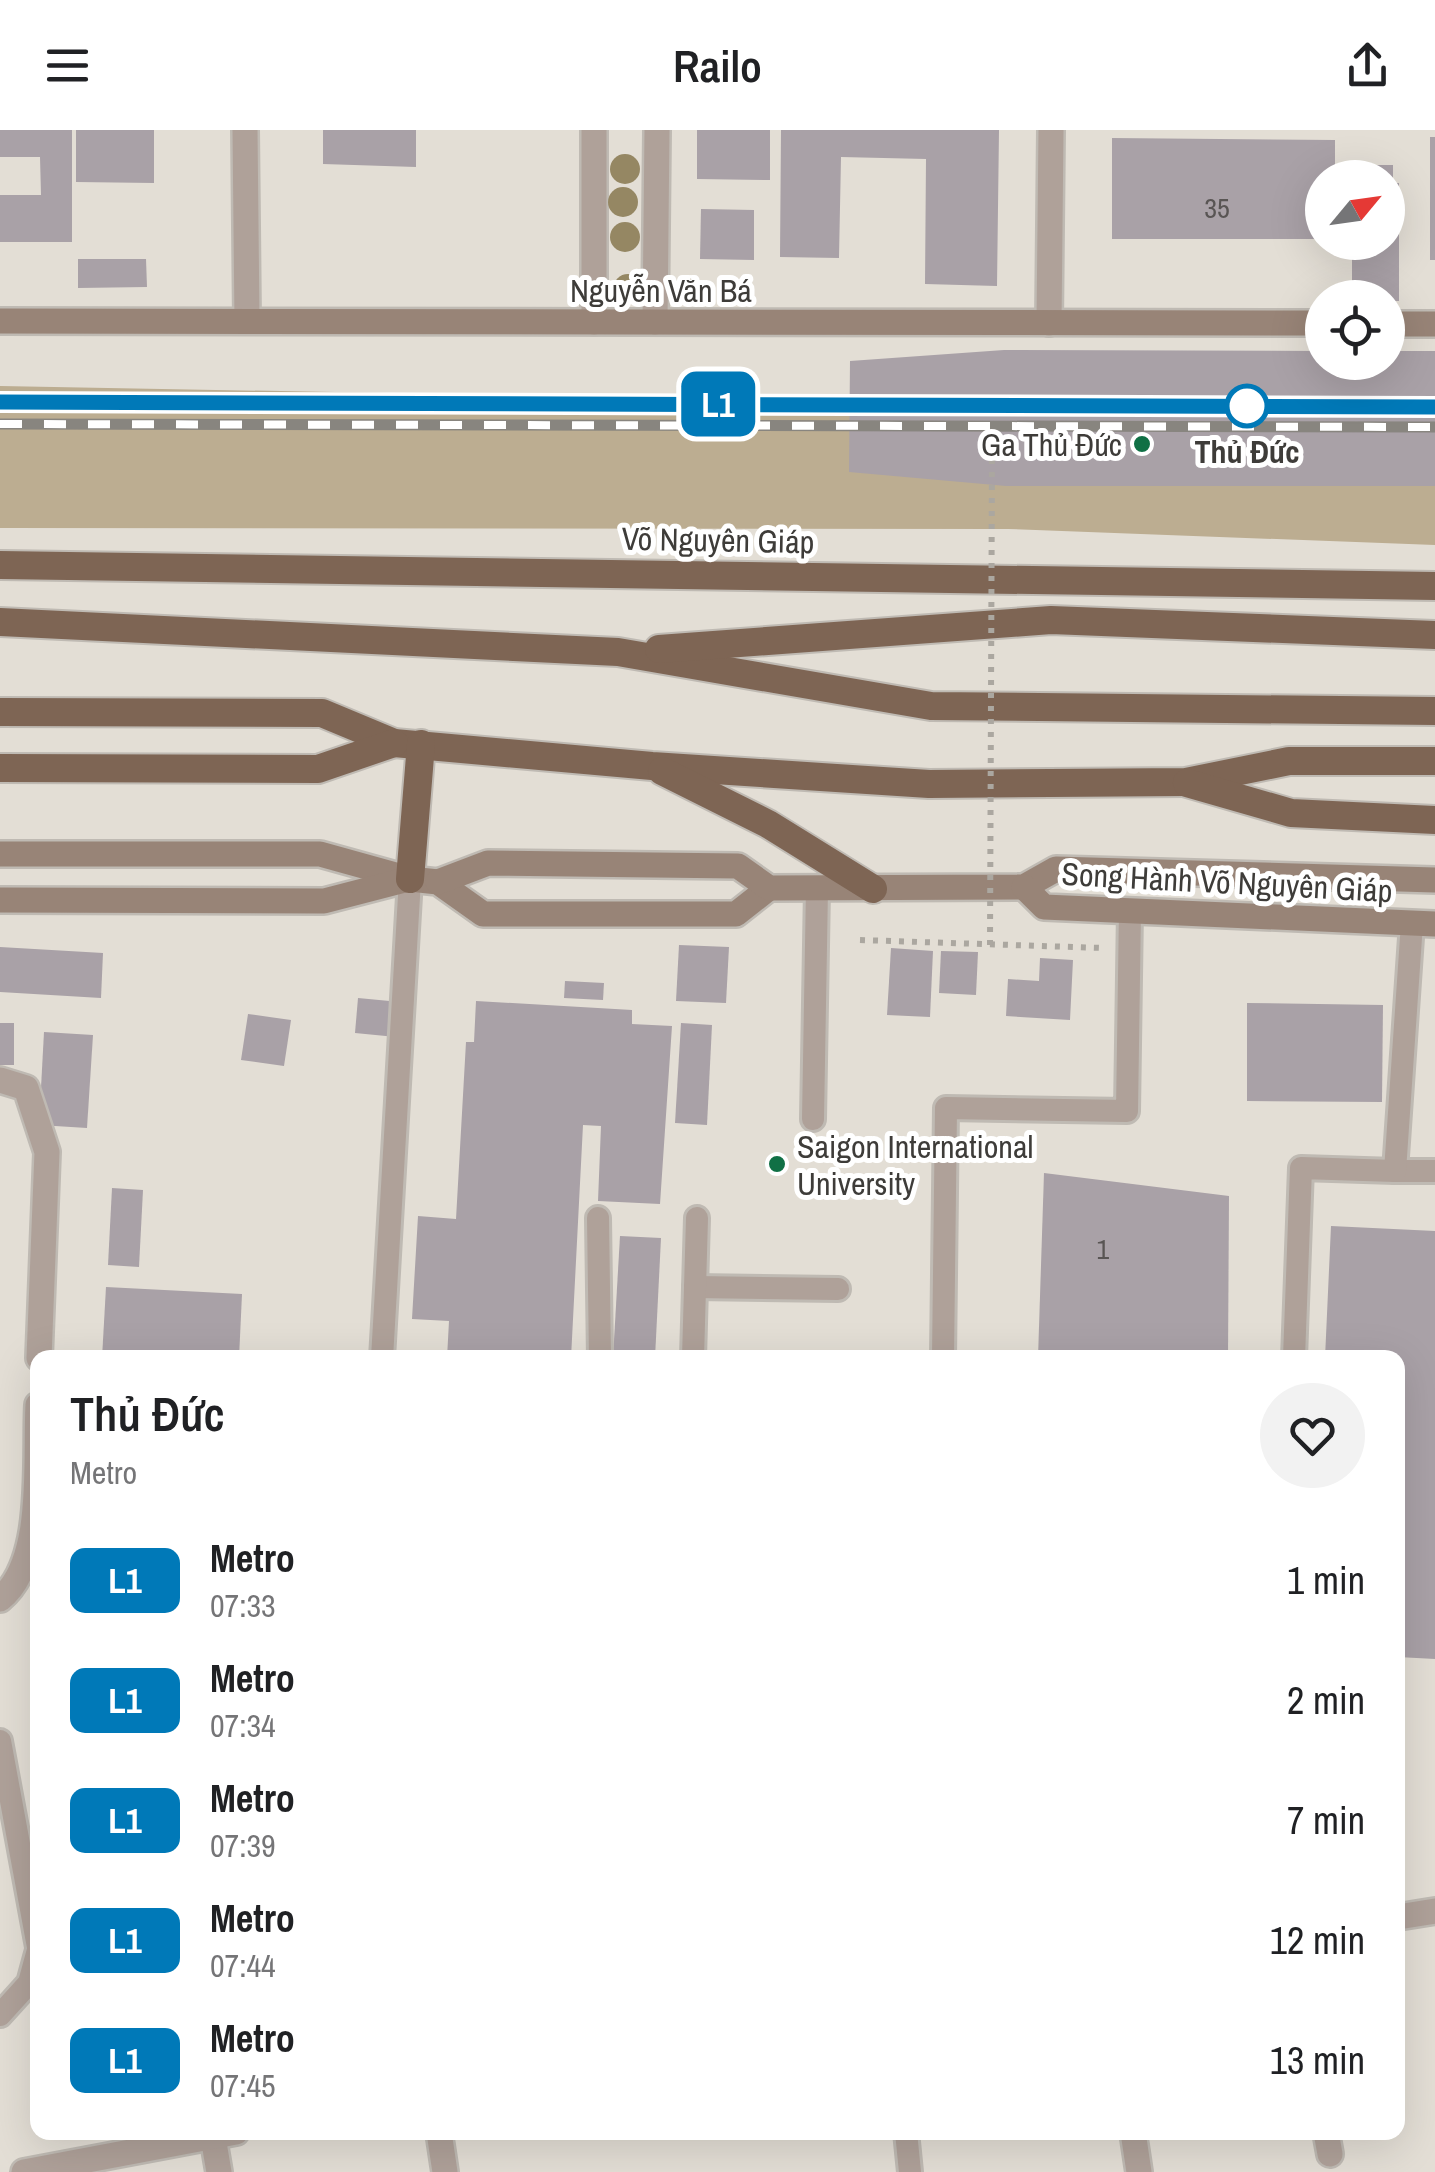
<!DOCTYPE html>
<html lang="en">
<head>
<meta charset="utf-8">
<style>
	body { margin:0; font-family:"Archivo Narrow",sans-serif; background:#f2f2f2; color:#202124; height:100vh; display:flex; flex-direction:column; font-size:38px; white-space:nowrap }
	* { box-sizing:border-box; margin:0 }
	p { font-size:32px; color:#757577 }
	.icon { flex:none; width:55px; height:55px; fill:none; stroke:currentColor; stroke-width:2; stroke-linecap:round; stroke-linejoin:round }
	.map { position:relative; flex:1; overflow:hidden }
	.panel { position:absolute; left:30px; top:1220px; width:1375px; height:790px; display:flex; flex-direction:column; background:#fff; border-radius:20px; box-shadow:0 10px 40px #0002 }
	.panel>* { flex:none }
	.badge { padding:0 20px; border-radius:15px; font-size:35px; line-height:65px }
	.needle { width:65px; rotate:61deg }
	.buttons { position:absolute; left:1305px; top:30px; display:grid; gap:20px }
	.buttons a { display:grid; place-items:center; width:100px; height:100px; border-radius:50%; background:#fff; box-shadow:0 10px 40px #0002; font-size:50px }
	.map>.badge { position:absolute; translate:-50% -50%; box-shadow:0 0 0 5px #fff }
	.round { display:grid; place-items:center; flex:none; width:105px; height:105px; border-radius:52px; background:#f2f2f2 }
	.headline { display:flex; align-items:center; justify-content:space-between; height:170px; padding:0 40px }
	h1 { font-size:48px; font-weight:600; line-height:75px }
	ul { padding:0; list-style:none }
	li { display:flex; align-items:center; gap:30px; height:120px; padding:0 40px }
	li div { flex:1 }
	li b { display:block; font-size:38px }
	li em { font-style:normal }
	li .badge { min-width:110px; font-weight:700; text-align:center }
	header { display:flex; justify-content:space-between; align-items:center; height:130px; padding:0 40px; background:#fff; font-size:45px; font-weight:600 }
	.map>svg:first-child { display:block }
</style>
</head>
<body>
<header><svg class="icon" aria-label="menu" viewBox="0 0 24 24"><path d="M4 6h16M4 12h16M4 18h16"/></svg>Railo<svg class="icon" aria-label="share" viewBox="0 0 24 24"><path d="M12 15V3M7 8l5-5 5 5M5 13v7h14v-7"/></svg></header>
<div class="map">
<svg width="1435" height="2042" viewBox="0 0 1435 2042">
	<rect width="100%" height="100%" fill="#e3ded5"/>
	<path fill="#bcad91" d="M 0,256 L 1435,282 L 1435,415 L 1008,399 L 0,398 Z"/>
	<g fill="#a9a1a7">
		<path d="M 0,0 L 72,0 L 72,112 L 0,112 L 0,65 L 41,65 L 40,27 L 0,27 Z"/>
		<path d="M 76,0 L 154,0 L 154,53 L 76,52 Z"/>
		<path d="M 323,0 L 416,0 L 416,37 L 323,34 Z"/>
		<path d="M 697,0 L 770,0 L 770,50 L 697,49 Z"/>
		<path d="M 781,0 L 999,0 L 997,156 L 925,154 L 926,29 L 841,27 L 839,128 L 780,127 Z"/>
		<rect x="1430" y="7" width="5" height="123"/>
		<path d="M 1112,8 L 1335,10 L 1335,48 L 1322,48 L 1322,109 L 1112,109 Z"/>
		<path d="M 1364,35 L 1393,35 L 1393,53 L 1399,53 L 1399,171 L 1388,171 L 1388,168 L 1352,168 L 1352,112 L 1388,112 L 1388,48 L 1364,48 Z"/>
		<path d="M 701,79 L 754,80 L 754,130 L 700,129 Z"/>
		<path d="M 78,129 L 146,129 L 147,157 L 78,158 Z"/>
		<path d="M 1004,220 L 1322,221 L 1322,232 L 1388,232 L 1388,221 L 1435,221 L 1435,356 L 1006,356 L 849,342 L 850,231 Z"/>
		<path d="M 679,815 L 729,817 L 726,873 L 676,871 Z"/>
		<path d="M 0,817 L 103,823 L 101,868 L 0,862 Z"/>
		<path d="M 891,818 L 933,821 L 930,887 L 887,885 Z"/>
		<path d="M 941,821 L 978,822 L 976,865 L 939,863 Z"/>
		<path d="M 1040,828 L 1073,830 L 1070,890 L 1006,886 L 1008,849 L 1039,851 Z"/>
		<path d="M 565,851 L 604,853 L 603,870 L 564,868 Z"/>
		<path d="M 358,868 L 400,872 L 396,907 L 355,903 Z"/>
		<path d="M 476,871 L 632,880 L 632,894 L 672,896 L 660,1074 L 598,1071 L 601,996 L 583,995 L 571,1228 L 447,1228 L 449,1191 L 412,1189 L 418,1086 L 456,1089 L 466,912 L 474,912 Z"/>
		<path d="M 1247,873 L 1383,875 L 1382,972 L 1247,971 Z"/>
		<path d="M 248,884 L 291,890 L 284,936 L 241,930 Z"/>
		<rect x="0" y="893" width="14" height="42"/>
		<path d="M 681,893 L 712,895 L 707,995 L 675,993 Z"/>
		<path d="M 44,902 L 93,905 L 87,998 L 39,995 Z"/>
		<path d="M 1044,1043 L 1229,1066 L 1228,1228 L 1038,1228 Z"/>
		<path d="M 112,1058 L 143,1060 L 139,1137 L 108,1135 Z"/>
		<path d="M 1331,1096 L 1435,1101 L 1435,1529 L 1398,1527 L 1398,1228 L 1325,1228 Z"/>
		<path d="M 620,1106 L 661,1108 L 655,1228 L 613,1228 Z"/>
		<path d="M 106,1157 L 242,1164 L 239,1228 L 102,1228 Z"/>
	</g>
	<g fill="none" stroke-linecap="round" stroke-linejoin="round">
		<g stroke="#bfbab3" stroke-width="28">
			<g id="service">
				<path d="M 813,989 L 817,758"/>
				<path d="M 1395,1041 L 1435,1041"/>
				<path d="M 598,1088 L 600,1228"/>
				<path d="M 695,1157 L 838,1159"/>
				<path d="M 382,1228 L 410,749"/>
				<path d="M 693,1228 L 697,1088"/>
				<path d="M 943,1228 L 946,978 L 1127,981 L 1130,780"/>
				<path d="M 1294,1228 L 1301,1038 L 1395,1041 L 1412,793"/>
				<path d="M 0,1611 L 38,1817"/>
				<path d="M 0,1885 L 29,1853 L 38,1820"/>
				<path d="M 906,2002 L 910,2042"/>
			</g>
		</g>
		<g stroke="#bfbab3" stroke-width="30">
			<g id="minor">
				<path d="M 245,0 L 247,191"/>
				<path d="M 594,0 L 594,192"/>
				<path d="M 655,192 L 657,0"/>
				<path d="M 1049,193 L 1051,0"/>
				<path d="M 0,950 L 26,958 L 47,1022 L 39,1228"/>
				<path d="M 0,1469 C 46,1432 35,1330 38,1275"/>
				<path d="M 439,2002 L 445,2042"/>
				<path d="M 1133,2002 L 1139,2042"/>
				<path d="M 1326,2002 L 1330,2024"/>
				<path d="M 213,2007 L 219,2042"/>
			</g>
		</g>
		<g stroke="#bfbab3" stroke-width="30">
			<g id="tertiary">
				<path d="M 1398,1787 L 1435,1781"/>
				<path d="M 24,2042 L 236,2002"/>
			</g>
		</g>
		<g stroke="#bfbab3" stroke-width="30">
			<g id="secondary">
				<path d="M 0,191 L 1322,193"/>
				<path d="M 1388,194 L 1435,194"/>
				<path d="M 0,724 L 320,724 L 410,749 L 438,752 L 483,784 L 736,784 L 769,758"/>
				<path d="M 438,752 L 488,733 L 738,736 L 769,758 L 1024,757 L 1056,739 L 1435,750"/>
				<path d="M 1024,757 L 1044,777 L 1435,794"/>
				<path d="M 0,770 L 324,771 L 405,750"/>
			</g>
		</g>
		<g stroke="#bfbab3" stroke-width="32">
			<g id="trunk">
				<path d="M 0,435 L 1435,456"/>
				<path d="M 0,492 L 618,522 L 931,576 L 1435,581"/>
				<path d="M 659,519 L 1051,490 L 1435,505"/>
				<path d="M 0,582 L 322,583 L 394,613 L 652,636 L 929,654 L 1186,652 L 1289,631 L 1435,631"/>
				<path d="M 0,638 L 318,639 L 394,613"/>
				<path d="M 662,641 L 768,694 L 873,759"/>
				<path d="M 1187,653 L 1291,683 L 1435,690"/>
				<path d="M 410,749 L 421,614"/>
			</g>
		</g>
		<path stroke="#aba7a0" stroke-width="6" stroke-dasharray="5 8" stroke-linecap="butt" d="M 860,810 L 1103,818"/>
		<use href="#service" stroke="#afa199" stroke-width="22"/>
		<use href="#minor" stroke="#afa199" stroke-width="25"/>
		<use href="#tertiary" stroke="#afa199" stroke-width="25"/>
		<use href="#secondary" stroke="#988477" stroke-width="25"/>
		<use href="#trunk" stroke="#7e6554" stroke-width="28"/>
		<g stroke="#88857f" stroke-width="11">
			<g id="rail">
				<path d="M 0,272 L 1435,277"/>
				<path d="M 0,294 L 1435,297"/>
			</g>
		</g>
		<use href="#rail" stroke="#fff" stroke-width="8" stroke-dasharray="22" stroke-linecap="butt"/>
		<path stroke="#aba7a0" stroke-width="6" stroke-dasharray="5 8" stroke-linecap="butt" d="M 990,815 L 992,323"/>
	</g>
	<g fill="#958763">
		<circle cx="625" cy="39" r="15"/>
		<circle cx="623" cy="72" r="15"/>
		<circle cx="625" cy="107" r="15"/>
		<circle cx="628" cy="159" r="15"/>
	</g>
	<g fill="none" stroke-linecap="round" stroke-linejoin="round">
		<g stroke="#fff" stroke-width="22">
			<path id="line" d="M 0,272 L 1435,277"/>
		</g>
		<use href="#line" stroke="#0079b8" stroke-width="15"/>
	</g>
	<circle fill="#fff" stroke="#0079b8" stroke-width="5" cx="1247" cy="276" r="20"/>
	<g fill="#107045" stroke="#fff" stroke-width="4">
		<circle cx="1142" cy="314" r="10"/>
		<circle cx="777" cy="1034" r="10"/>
	</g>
	<g text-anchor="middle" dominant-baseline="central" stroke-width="10" stroke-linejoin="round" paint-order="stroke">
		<g font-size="28" fill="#595554">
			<text x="1217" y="78">35</text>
			<text x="1103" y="1119">1</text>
		</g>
		<g font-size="32" fill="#3e3c39" stroke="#fff">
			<text x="661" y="160">Nguyễn Văn Bá</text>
			<text transform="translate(718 410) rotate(1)">Võ Nguyên Giáp</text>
			<text transform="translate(1227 752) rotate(3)">Song Hành Võ Nguyên Giáp</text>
		</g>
		<g font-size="32" fill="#3e3c39" stroke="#fff" text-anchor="end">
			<text x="1122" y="314">Ga Thủ Đức</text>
			<text x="797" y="1016" text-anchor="start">Saigon International<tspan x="797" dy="37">University</tspan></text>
		</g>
		<g font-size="32" font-weight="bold" fill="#3e3c39" stroke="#fff">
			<text x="1247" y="321">Thủ Đức</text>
		</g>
	</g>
</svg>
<div class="buttons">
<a><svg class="needle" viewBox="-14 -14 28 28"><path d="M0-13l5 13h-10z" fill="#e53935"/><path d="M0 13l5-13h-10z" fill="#757577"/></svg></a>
<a><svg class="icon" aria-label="locate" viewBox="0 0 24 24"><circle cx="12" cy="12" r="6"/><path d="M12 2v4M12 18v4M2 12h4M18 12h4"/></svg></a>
</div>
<b class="badge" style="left:718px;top:274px;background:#0079b8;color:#fff">L1</b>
<section class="panel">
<div class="headline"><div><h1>Thủ Đức</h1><p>Metro</p></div><a class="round"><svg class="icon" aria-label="heart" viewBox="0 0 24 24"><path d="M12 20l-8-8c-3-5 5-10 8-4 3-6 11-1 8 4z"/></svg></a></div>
<ul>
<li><span class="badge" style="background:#0079b8;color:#fff">L1</span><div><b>Metro</b><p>07:33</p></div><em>1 min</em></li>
<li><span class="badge" style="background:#0079b8;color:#fff">L1</span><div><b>Metro</b><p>07:34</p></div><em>2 min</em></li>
<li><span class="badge" style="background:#0079b8;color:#fff">L1</span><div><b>Metro</b><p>07:39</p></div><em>7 min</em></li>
<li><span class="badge" style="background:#0079b8;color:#fff">L1</span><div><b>Metro</b><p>07:44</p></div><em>12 min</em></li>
<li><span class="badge" style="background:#0079b8;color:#fff">L1</span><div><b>Metro</b><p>07:45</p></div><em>13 min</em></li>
</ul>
</section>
</div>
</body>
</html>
